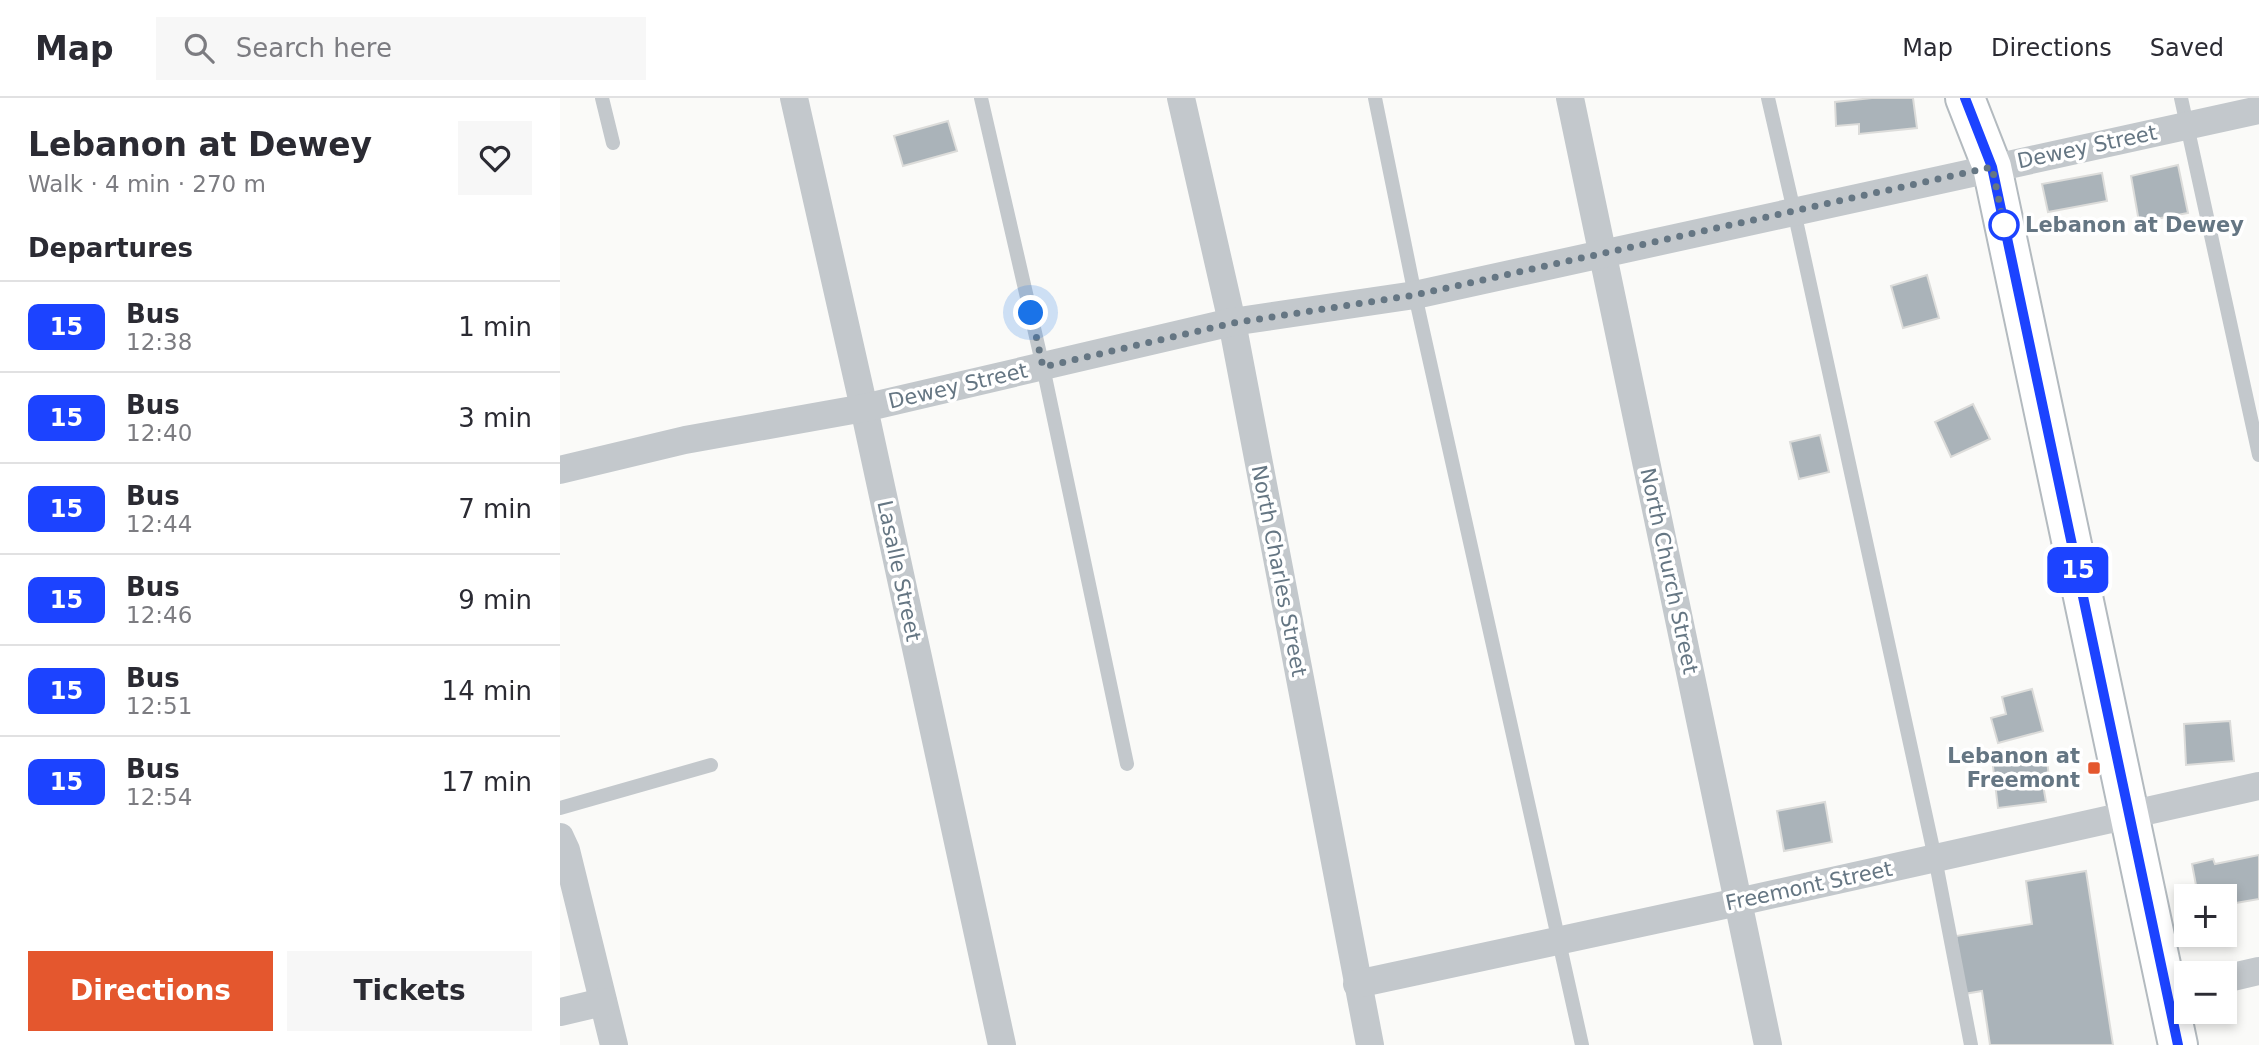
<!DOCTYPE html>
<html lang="en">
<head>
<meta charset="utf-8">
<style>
	body { margin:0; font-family:"DejaVu Sans",sans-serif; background:#f7f7f7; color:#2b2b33; height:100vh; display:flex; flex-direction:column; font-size:26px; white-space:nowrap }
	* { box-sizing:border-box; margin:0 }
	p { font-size:23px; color:#7c7c81 }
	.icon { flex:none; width:38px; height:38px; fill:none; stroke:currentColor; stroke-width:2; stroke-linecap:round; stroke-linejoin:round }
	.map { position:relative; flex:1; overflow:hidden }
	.sheet { display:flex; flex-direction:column; background:#fff; width:560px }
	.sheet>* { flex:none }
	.badge { padding:0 14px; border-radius:10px; font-size:24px; line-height:46px }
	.tools { position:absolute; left:1614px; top:786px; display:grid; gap:14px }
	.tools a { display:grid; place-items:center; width:63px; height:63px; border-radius:0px; background:#fff; box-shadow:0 4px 10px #0003; font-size:35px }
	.you { position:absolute; width:35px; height:35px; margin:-18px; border:5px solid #fff; border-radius:50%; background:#1a73e8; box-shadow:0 0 0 10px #1a73e833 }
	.map>.badge { position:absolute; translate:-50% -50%; box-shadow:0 0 0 4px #fff }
	h2 { padding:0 28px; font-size:26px; line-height:63px }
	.round { display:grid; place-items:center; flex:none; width:74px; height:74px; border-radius:0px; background:#f7f7f7 }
	.headline { display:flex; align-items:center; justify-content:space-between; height:119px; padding:0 28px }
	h1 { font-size:33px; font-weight:800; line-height:52px }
	.action { display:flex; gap:14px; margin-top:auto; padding:14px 28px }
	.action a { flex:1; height:80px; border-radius:0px; background:#e4572e; color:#fff; font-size:28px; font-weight:800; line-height:80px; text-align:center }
	.action a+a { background:#f7f7f7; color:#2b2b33 }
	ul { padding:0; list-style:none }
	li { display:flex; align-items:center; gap:21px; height:91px; padding:0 28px; border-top:2px solid #e1e1e2 }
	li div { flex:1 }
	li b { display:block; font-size:26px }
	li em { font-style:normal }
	li .badge { min-width:77px; font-weight:700; text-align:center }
	header { display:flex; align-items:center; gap:42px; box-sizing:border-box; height:98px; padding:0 35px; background:#fff; border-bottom:2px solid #e1e1e2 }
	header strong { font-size:33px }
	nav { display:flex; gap:38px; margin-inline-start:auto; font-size:24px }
	.search { width:490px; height:63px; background:#f7f7f7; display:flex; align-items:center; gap:18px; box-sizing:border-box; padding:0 24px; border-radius:0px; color:#7c7c81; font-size:26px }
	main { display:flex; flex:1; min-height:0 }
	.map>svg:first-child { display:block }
</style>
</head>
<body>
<header>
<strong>Map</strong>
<div class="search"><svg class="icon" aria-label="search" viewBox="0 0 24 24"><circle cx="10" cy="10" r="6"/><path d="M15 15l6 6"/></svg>Search here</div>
<nav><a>Map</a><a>Directions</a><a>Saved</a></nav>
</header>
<main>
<section class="sheet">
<div class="headline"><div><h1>Lebanon at Dewey</h1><p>Walk · 4 min · 270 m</p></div><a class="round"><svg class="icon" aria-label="heart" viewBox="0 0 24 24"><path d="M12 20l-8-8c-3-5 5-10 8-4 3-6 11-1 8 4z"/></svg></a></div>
<h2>Departures</h2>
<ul>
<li><span class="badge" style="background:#1c43ff;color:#fff">15</span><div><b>Bus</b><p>12:38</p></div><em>1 min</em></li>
<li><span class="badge" style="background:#1c43ff;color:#fff">15</span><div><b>Bus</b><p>12:40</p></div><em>3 min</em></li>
<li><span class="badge" style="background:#1c43ff;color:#fff">15</span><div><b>Bus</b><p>12:44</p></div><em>7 min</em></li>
<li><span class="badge" style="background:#1c43ff;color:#fff">15</span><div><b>Bus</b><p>12:46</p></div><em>9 min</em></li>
<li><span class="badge" style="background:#1c43ff;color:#fff">15</span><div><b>Bus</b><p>12:51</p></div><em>14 min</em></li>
<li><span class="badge" style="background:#1c43ff;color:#fff">15</span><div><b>Bus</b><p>12:54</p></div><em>17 min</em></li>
</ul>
<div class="action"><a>Directions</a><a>Tickets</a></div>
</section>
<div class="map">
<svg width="1699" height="947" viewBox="0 0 1699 947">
	<rect width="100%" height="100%" fill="#fafaf8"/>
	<g fill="#aab3b9" stroke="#dcdcda" stroke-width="2">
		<path d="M 1312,0 L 1353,0 L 1357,30 L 1299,36 L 1299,26 L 1276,28 L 1275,4 Z"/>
		<path d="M 388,23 L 397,53 L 343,68 L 334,38 Z"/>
		<path d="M 1618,67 L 1628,115 L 1579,124 L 1571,78 Z"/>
		<path d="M 1542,75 L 1547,103 L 1488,114 L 1482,86 Z"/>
		<path d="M 1367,177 L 1379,220 L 1343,230 L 1331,188 Z"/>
		<path d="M 1413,306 L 1430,341 L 1391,359 L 1375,324 Z"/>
		<path d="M 1260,337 L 1269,374 L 1239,381 L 1230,344 Z"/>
		<path d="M 1472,591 L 1483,633 L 1438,645 L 1431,620 L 1446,616 L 1442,599 Z"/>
		<path d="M 1670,623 L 1674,663 L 1626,667 L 1624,626 Z"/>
		<path d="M 1486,652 L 1489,680 L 1482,681 L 1486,704 L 1438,710 L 1432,660 Z"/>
		<path d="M 1265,704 L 1272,744 L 1224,753 L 1217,713 Z"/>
		<path d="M 1699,757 L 1699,801 L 1664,807 L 1664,798 L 1638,798 L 1632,766 L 1653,761 L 1655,766 Z"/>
		<path d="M 1526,773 L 1553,947 L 1430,947 L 1422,893 L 1404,896 L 1396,838 L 1472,826 L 1466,783 Z"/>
	</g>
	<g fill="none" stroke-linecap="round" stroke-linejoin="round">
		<g stroke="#b3babf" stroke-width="42">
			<path id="secondary" d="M 1405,0 L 1432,69 L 1618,947"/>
		</g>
		<g stroke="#c3c8cc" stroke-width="14">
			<path d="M 42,0 L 53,45"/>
			<path d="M 421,0 L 483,269 L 567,666"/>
			<path d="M 815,0 L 855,197 L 1022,947"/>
			<path d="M 1208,0 L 1234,113 L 1375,760 L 1411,947"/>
			<path d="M 1621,0 L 1699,357"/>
			<path d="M 0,710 L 151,667"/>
		</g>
		<g stroke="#c3c8cc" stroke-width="28">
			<path d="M 234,0 L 304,310 L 442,947"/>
			<path d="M 621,0 L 672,224 L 810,947"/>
			<path d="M 1010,0 L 1208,947"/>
			<path d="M 0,372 L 125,342 L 304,310 L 672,224 L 855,197 L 1699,12"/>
			<path d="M 0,739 L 6,752 L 54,947"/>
			<path d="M 1664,881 L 1699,873"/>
			<path d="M 797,886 L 1178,804 L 1699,688"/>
			<path d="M 0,914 L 43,904"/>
		</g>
		<use href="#secondary" stroke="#fff" stroke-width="38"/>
	</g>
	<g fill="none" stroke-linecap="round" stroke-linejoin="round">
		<g stroke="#fff" stroke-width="16">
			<path id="line" d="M 1405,0 L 1432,69 L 1618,947"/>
		</g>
		<use href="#line" stroke="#1c43ff" stroke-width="10"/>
		<path stroke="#657683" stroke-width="7" stroke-dasharray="0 12.6" d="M 471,215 L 483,269 L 673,225 L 855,197 L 1432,69 L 1444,127"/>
	</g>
	<circle fill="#fff" stroke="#1c43ff" stroke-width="3.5" cx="1444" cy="127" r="14"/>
	<rect fill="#e4572e" stroke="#fff" stroke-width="2.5" x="1527" y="663" width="14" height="14" rx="3.5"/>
	<g text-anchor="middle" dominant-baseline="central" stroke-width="7" stroke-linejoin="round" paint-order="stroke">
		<g font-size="21" fill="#657683" stroke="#fff">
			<text transform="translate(1527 49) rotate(-12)">Dewey Street</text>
			<text transform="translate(398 288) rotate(-13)">Dewey Street</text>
			<text transform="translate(339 473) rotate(78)">Lasalle Street</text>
			<text transform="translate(719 473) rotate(79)">North Charles Street</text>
			<text transform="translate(1109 473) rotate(78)">North Church Street</text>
			<text transform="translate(1249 788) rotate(-12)">Freemont Street</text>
		</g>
		<g font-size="21" font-weight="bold" fill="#657683" stroke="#fff" text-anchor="start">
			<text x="1465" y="127">Lebanon at Dewey</text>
		</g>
		<g font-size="21" font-weight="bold" fill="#657683" stroke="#fff" text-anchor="end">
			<text x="1520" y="658">Lebanon at<tspan x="1520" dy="24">Freemont</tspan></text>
		</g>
	</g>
</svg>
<div class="tools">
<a>+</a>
<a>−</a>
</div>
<div class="you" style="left:471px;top:215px"></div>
<b class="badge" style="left:1518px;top:472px;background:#1c43ff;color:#fff">15</b>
</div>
</main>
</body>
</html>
